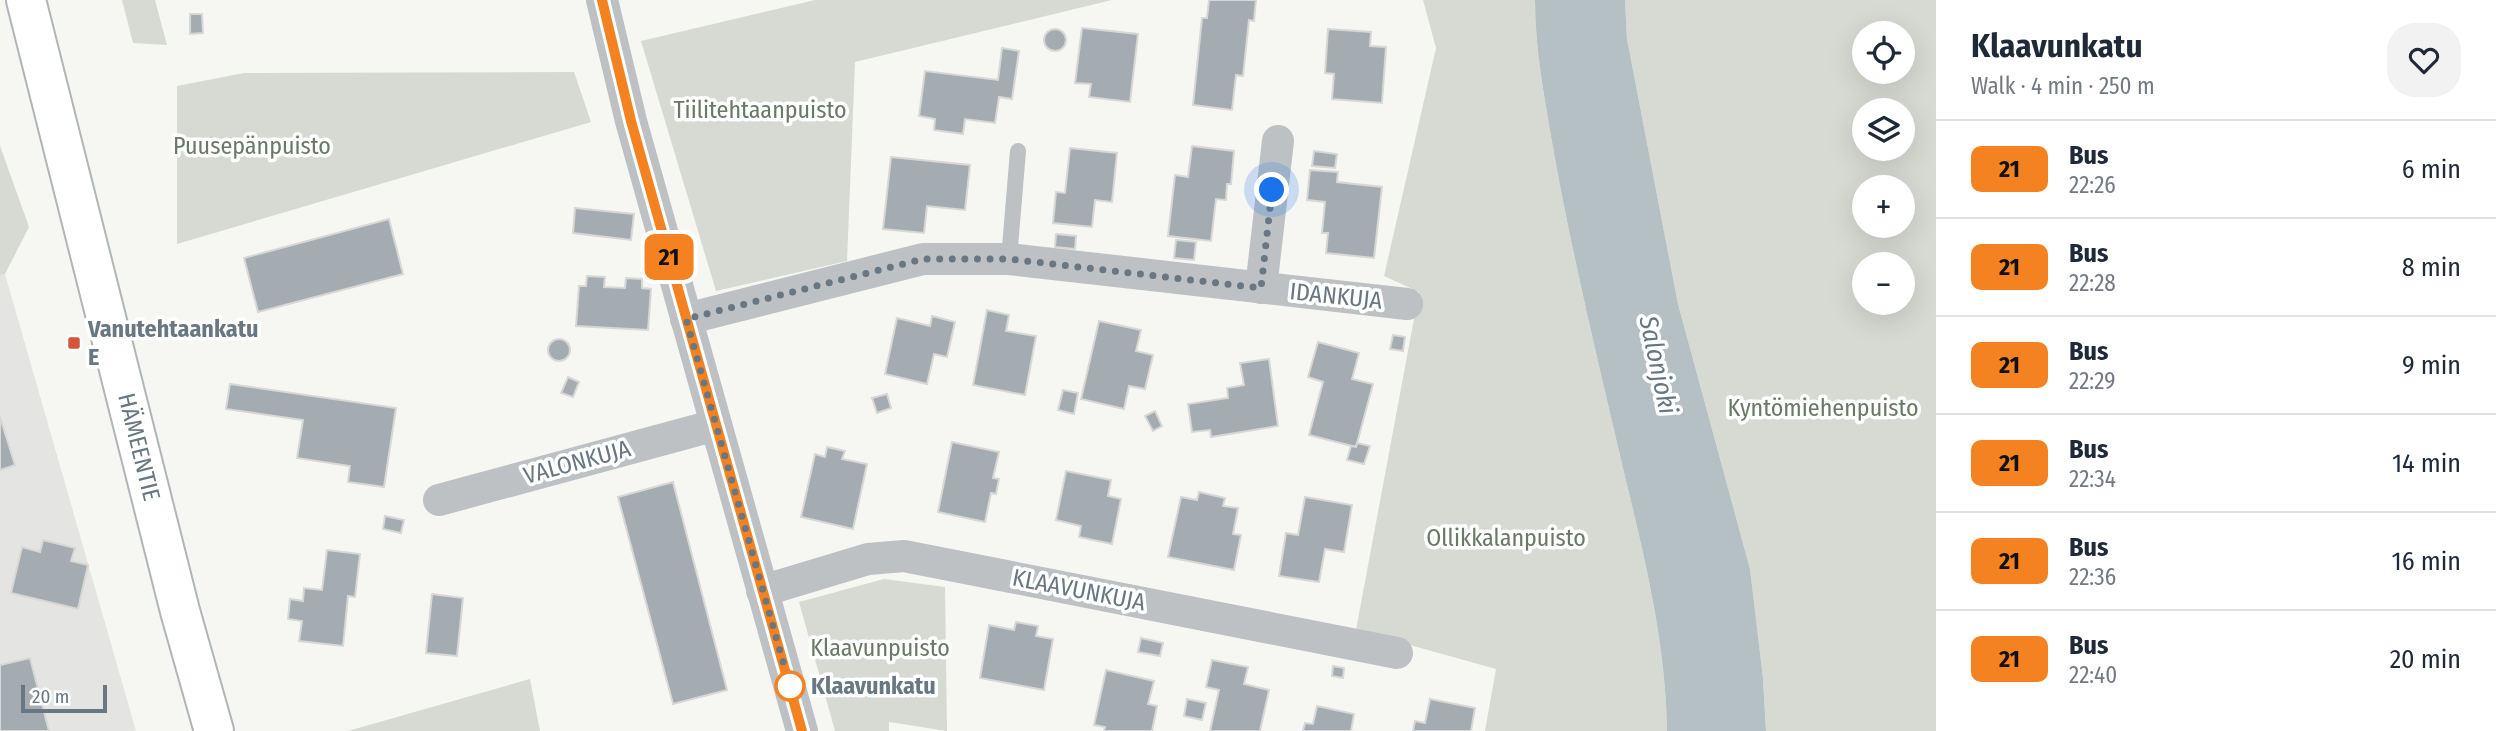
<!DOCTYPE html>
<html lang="en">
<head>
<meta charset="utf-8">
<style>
	body { margin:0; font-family:"Fira Sans Condensed",sans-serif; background:#f2f2f3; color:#1f2937; height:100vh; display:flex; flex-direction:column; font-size:26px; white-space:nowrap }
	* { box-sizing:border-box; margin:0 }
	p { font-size:23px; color:#747a83 }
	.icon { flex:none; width:38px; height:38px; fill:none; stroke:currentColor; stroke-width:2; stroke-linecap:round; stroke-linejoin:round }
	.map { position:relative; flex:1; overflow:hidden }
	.sheet { display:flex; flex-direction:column; background:#fff; width:560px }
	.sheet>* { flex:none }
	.badge { padding:0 14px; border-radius:10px; font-size:24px; line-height:46px }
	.tools { position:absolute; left:1852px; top:21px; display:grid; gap:14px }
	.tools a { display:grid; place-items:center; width:63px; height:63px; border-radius:50%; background:#fff; box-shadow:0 7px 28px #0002; font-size:35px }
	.scale { position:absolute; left:21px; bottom:18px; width:86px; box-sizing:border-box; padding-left:7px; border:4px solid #687781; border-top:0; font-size:19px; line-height:24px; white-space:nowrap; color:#687781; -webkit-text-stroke:5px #fff; paint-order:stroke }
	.you { position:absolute; width:35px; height:35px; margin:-18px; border:5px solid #fff; border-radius:50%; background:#1a73e8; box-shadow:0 0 0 10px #1a73e833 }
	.map>.badge { position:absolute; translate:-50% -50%; box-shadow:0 0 0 4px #fff }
	.round { display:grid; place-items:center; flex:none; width:74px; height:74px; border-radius:28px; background:#f2f2f3 }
	.summary { display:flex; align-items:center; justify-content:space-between; height:119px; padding:0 35px }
	h1 { font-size:33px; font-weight:700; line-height:52px }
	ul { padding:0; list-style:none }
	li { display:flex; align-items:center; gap:21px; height:98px; padding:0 35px; border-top:2px solid #e0e1e3 }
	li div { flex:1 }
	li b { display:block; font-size:26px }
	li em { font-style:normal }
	li .badge { min-width:77px; font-weight:700; text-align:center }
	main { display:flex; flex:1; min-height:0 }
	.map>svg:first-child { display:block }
</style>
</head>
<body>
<main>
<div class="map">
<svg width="1936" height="731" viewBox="0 0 1936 731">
	<rect width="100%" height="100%" fill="#f6f6f3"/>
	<path fill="#e4e5e3" d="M 5,274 L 136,731 L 0,731 L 0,275 Z"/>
	<g fill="#d6dad3" fill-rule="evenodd">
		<path d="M 122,0 L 155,0 L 167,45 L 133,43 Z"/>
		<path d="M 815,0 L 1112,0 L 855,62 L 847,261 L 716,291 L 641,41 Z"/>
		<path d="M 1423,0 L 1535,0 C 1535,49 1544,94 1552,142 C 1571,250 1597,357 1622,464 C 1643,551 1666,641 1667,731 L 1485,731 L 1496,669 L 1356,630 L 1419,292 L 1384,276 L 1436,48 Z"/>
		<path d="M 1625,0 L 1936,0 L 1936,731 L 1766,731 L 1763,678 L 1750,569 L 1678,304 L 1627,39 ZM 1864,33 L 1902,33 L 1902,72 L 1864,72 ZM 1864,110 L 1902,110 L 1902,149 L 1864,149 ZM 1864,187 L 1902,187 L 1902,226 L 1864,226 ZM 1864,264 L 1902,264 L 1902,303 L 1864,303 Z"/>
		<path d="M 574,72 L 591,122 L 177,244 L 177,86 L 244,73 Z"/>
		<path d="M 0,146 L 29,227 L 5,274 L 0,275 Z"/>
		<path d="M 884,579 L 945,587 L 947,731 L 889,722 L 889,731 L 835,731 L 799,602 Z"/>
		<path d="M 530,679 L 540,731 L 348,731 Z"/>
	</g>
	<path fill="#b4c0c3" d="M 1535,0 L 1625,0 L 1627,39 L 1678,304 L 1750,569 L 1763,678 L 1766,731 L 1667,731 C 1666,641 1643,551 1622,464 C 1597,357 1571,250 1552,142 C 1544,94 1535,49 1535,0 Z"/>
	<g fill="#a5acb1" stroke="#d7d7d6" stroke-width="2">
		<path d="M 1209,0 L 1256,0 L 1254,21 L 1249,20 L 1243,76 L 1236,75 L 1232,110 L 1193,105 L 1202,18 L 1207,18 Z"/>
		<path d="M 190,14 L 202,14 L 203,33 L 190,34 Z"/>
		<path d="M 1082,28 L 1138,34 L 1130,102 L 1089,97 L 1091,84 L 1075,83 Z"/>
		<path d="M 1328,29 L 1371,32 L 1370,46 L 1386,47 L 1382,103 L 1332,99 L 1334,74 L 1325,73 Z"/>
		<circle cx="1055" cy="40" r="11"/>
		<path d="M 1002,48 L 1019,51 L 1012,99 L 999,97 L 995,123 L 965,119 L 963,134 L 934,130 L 935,119 L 919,116 L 925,71 L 998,80 Z"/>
		<path d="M 1192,146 L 1234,151 L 1231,184 L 1227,184 L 1226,200 L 1216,199 L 1211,241 L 1168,236 L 1175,175 L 1188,177 Z"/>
		<path d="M 1070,148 L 1117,153 L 1112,202 L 1095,200 L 1092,227 L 1053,223 L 1056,192 L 1065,193 Z"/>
		<path d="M 1314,151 L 1337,154 L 1335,168 L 1312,166 Z"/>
		<path d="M 891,157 L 970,165 L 965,210 L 927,206 L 924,233 L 883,229 Z"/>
		<path d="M 1310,170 L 1338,172 L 1337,182 L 1382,187 L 1374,258 L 1326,253 L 1328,233 L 1322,233 L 1325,202 L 1307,200 Z"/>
		<path d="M 575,208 L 634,214 L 631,240 L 573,233 Z"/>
		<path d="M 389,219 L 403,274 L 258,312 L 244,258 Z"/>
		<path d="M 1056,234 L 1076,236 L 1075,249 L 1055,247 Z"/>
		<path d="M 1176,240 L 1196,242 L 1194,260 L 1174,258 Z"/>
		<path d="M 587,276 L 605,277 L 604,287 L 625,288 L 626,278 L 642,279 L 642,288 L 651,289 L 648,330 L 576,326 L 579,286 L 586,286 Z"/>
		<path d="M 987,310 L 1009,315 L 1006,331 L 1036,336 L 1025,395 L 973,385 Z"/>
		<path d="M 932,316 L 955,322 L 947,357 L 934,354 L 927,384 L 885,374 L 897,318 L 930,326 Z"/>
		<path d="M 1099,321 L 1141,330 L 1136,351 L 1153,355 L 1145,389 L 1129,386 L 1124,409 L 1081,399 Z"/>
		<path d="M 1393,335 L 1405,337 L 1403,351 L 1390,349 Z"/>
		<circle cx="559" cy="350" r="11"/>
		<path d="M 1318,342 L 1359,353 L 1352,379 L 1373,384 L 1356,447 L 1309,435 L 1323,382 L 1308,377 Z"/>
		<path d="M 1269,359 L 1278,426 L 1211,437 L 1210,430 L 1192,432 L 1188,404 L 1228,398 L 1227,388 L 1244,385 L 1240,363 Z"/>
		<path d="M 568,377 L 579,382 L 573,397 L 561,393 Z"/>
		<path d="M 230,384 L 396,408 L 384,487 L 348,482 L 350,466 L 297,458 L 303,420 L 226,409 Z"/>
		<path d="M 1063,390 L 1078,393 L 1074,414 L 1058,410 Z"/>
		<path d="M 887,394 L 891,408 L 877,413 L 872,398 Z"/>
		<path d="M 1155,411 L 1162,426 L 1153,431 L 1145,416 Z"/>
		<path d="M 0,417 L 15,465 L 0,470 Z"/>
		<path d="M 952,442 L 999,452 L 993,478 L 999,479 L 996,494 L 991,493 L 985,522 L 938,512 Z"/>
		<path d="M 1357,443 L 1370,446 L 1364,464 L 1347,460 L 1351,446 L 1356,447 Z"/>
		<path d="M 827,447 L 845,451 L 842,459 L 867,464 L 853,529 L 801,517 L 815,454 L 825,457 Z"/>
		<path d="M 1066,471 L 1111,480 L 1108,496 L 1121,499 L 1112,544 L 1079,537 L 1081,526 L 1056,520 Z"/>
		<path d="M 673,482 L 727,690 L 673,704 L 618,497 Z"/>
		<path d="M 1199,492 L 1225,498 L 1223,506 L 1238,508 L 1233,534 L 1241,535 L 1234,570 L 1168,557 L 1181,497 L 1197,500 Z"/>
		<path d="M 1305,497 L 1352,505 L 1344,552 L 1325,549 L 1319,582 L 1279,576 L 1286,533 L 1298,535 Z"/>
		<path d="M 385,516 L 404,520 L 401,533 L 383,529 Z"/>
		<path d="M 43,540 L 75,548 L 71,561 L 88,565 L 78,609 L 11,593 L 22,547 L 40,552 Z"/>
		<path d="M 327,550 L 360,554 L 355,597 L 348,596 L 343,646 L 299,641 L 302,621 L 288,619 L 290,599 L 303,601 L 304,588 L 322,590 Z"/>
		<path d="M 432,594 L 463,598 L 457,656 L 426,653 Z"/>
		<path d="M 1016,622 L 1038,626 L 1036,636 L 1053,639 L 1044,690 L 980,678 L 989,625 L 1014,630 Z"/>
		<path d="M 1141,638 L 1163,643 L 1160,656 L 1138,652 Z"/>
		<path d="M 30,658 L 49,731 L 0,731 L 0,665 Z"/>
		<path d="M 1212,660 L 1248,667 L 1244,684 L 1269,690 L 1260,731 L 1210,731 L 1219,690 L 1206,687 Z"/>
		<path d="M 1333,666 L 1344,668 L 1343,678 L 1332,676 Z"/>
		<path d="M 1106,670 L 1154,681 L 1148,704 L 1157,706 L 1152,731 L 1104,731 L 1105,727 L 1094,725 Z"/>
		<path d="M 1187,699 L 1206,703 L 1202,720 L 1184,716 Z"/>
		<path d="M 1430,699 L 1475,708 L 1471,731 L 1413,731 L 1415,721 L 1425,723 Z"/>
		<path d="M 1317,706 L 1354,714 L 1351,731 L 1303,731 L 1305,723 L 1313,724 Z"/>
	</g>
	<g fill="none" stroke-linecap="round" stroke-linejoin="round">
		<g stroke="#b1b5b8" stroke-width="42">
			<path id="primary" d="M 26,0 L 180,611 L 214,731"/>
		</g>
		<path stroke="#bdc1c4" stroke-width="16" d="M 1009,259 L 1018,151"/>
		<g stroke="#bdc1c4" stroke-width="32">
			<path d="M 602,0 L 631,121 L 802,731"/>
			<path d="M 1261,288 L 1278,141"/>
			<path d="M 686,319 L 923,259 L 1009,259 L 1407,304"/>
			<path d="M 439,500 L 716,425"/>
			<path d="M 762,591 L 868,559 L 904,556 L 1397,653"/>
		</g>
		<use href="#primary" stroke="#fff" stroke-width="38"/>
	</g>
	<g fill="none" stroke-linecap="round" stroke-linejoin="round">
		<g stroke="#fff" stroke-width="16">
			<path id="line" d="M 602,0 L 631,121 L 802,731"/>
		</g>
		<use href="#line" stroke="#f58220" stroke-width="10"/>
		<path stroke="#687781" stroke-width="7" stroke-dasharray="0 12.6" d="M 790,686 L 686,319 L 923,259 L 1009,259 L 1261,288 L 1272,190"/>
	</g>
	<rect fill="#d25637" stroke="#fff" stroke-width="2.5" x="67" y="336" width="14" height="14" rx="3.5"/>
	<circle fill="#fff" stroke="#f58220" stroke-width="3.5" cx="790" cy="686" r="14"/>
	<g text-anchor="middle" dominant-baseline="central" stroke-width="7" stroke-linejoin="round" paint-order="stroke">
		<g font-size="24" fill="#6a7966" stroke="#fff">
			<text x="760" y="110">Tiilitehtaanpuisto</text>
			<text x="252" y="146">Puusepänpuisto</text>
			<text x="1823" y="408">Kyntömiehenpuisto</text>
			<text x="1506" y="538">Ollikkalanpuisto</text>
			<text x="880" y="648">Klaavunpuisto</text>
		</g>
		<g font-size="24" fill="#687781" stroke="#fff">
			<text transform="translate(1336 296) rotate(6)">IDANKUJA</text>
			<text transform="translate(139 447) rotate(76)">HÄMEENTIE</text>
			<text transform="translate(577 462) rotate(-15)">VALONKUJA</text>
			<text transform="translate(1079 590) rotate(11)">KLAAVUNKUJA</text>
		</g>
		<g font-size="24" font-weight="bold" fill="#687781" stroke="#fff" text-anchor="start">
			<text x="88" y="329">Vanutehtaankatu<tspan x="88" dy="28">E</tspan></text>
		</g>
		<g font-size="24" font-weight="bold" fill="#687781" stroke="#fff" text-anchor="start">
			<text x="811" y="686">Klaavunkatu</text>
		</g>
		<g font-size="26" font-style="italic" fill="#63777e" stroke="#fff">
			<text transform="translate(1658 365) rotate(78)">Salonjoki</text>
		</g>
	</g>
</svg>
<div class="tools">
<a><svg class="icon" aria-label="locate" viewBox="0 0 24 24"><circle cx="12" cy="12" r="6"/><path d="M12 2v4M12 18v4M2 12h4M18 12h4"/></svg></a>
<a><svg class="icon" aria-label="layers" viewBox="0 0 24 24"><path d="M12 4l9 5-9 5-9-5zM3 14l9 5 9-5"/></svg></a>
<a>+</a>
<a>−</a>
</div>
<div class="scale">20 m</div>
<div class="you" style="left:1272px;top:190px"></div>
<b class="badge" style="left:669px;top:257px;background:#f58220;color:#111">21</b>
</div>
<section class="sheet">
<div class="summary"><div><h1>Klaavunkatu</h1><p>Walk · 4 min · 250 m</p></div><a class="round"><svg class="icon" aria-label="heart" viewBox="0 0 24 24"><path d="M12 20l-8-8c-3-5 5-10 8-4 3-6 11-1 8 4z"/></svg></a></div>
<ul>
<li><span class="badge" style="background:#f58220;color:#111">21</span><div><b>Bus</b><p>22:26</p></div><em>6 min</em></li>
<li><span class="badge" style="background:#f58220;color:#111">21</span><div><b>Bus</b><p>22:28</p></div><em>8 min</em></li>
<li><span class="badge" style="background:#f58220;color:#111">21</span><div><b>Bus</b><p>22:29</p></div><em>9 min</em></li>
<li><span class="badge" style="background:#f58220;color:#111">21</span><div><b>Bus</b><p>22:34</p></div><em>14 min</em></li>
<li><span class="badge" style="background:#f58220;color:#111">21</span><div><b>Bus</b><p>22:36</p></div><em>16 min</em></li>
<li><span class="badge" style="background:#f58220;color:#111">21</span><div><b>Bus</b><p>22:40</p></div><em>20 min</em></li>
</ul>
</section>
</main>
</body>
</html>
